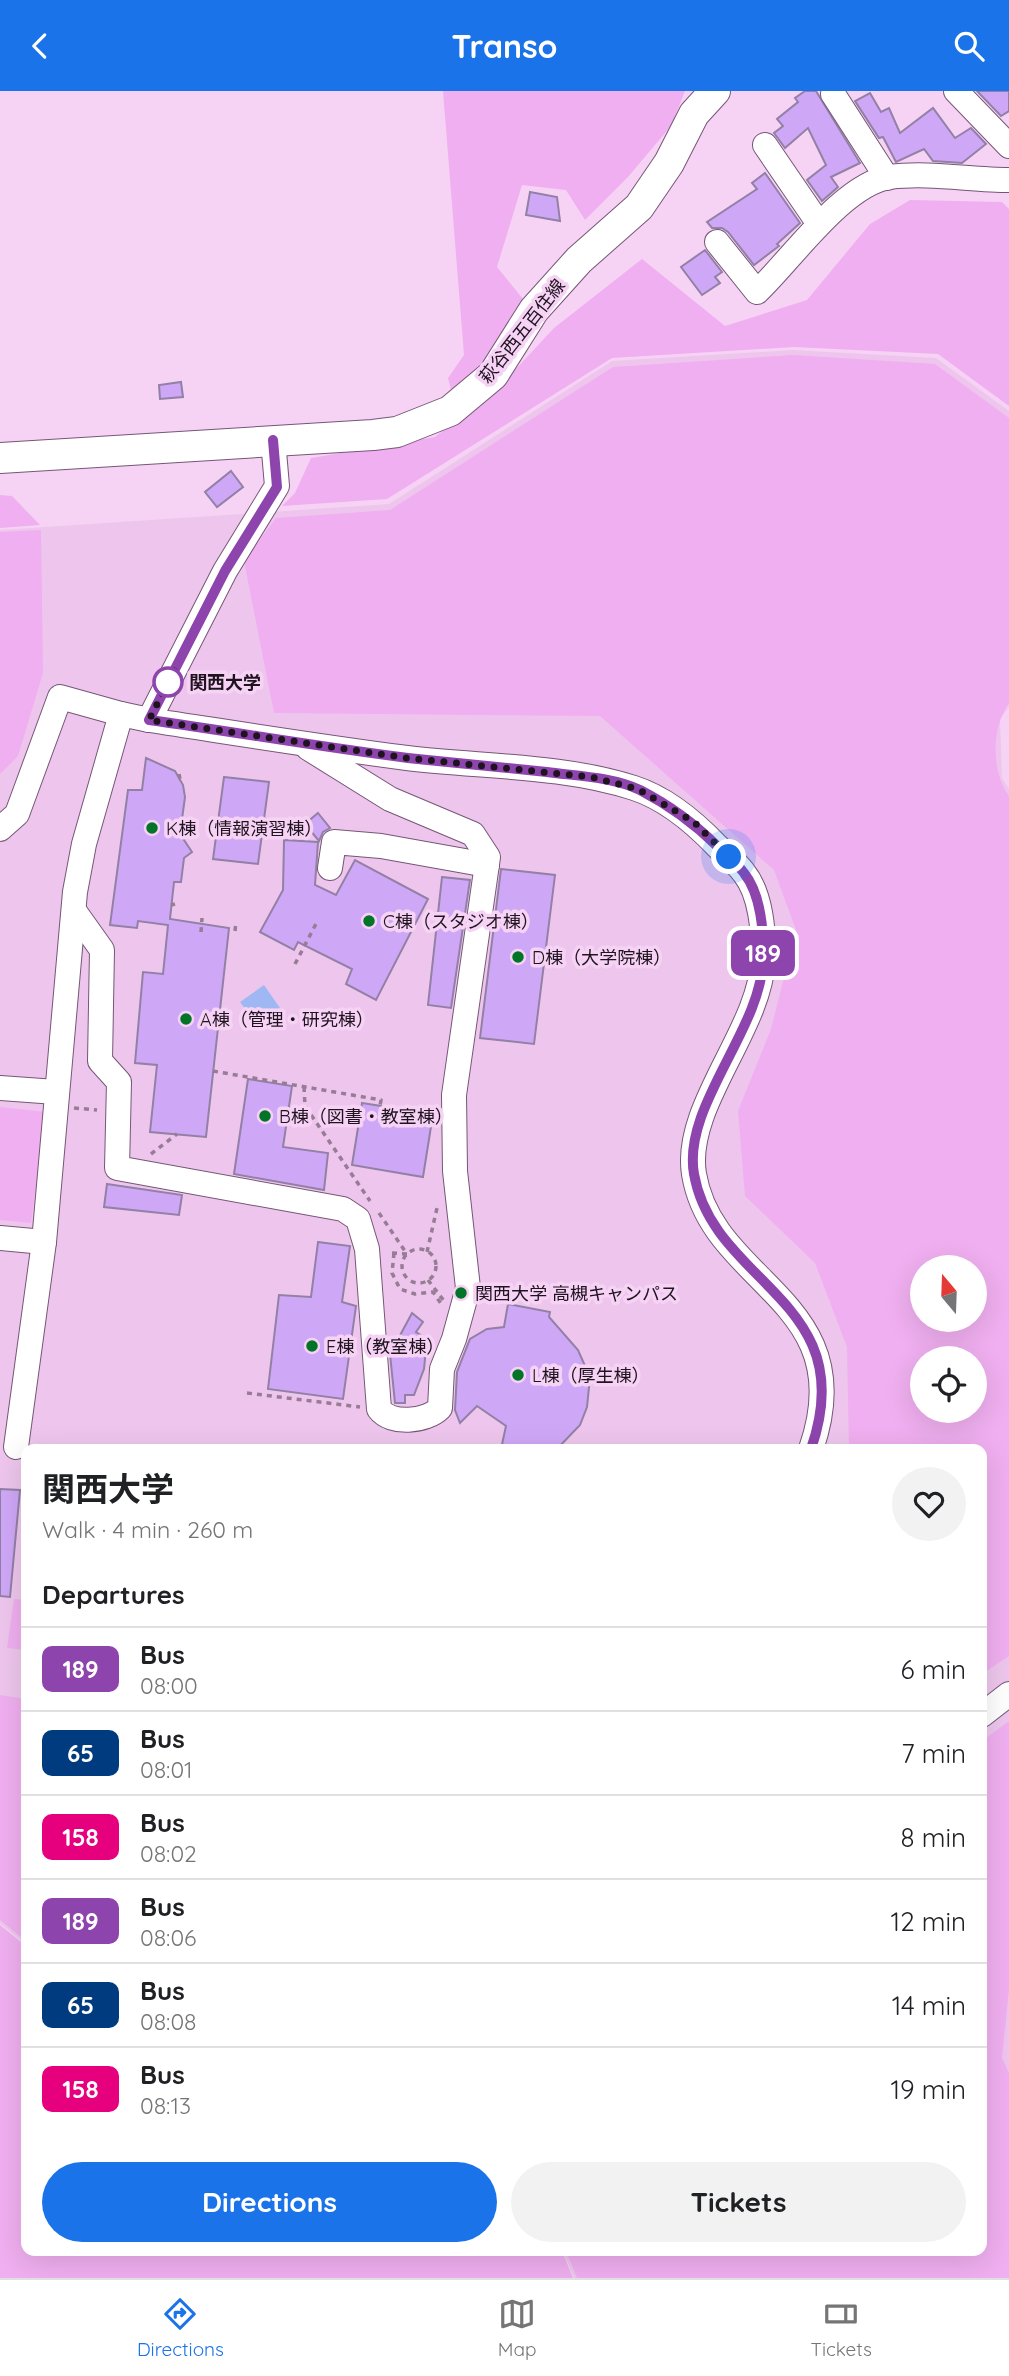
<!DOCTYPE html>
<html lang="en">
<head>
<meta charset="utf-8">
<style>
	body { margin:0; font-family:Quicksand,"Noto Sans JP",sans-serif; background:#f2f2f2; color:#202124; height:100vh; display:flex; flex-direction:column; font-size:26px; white-space:nowrap }
	* { box-sizing:border-box; margin:0 }
	p { font-size:23px; color:#757577 }
	.icon { flex:none; width:38px; height:38px; fill:none; stroke:currentColor; stroke-width:2; stroke-linecap:round; stroke-linejoin:round }
	.map { position:relative; flex:1; overflow:hidden }
	.panel { position:absolute; left:21px; top:1353px; width:966px; height:812px; display:flex; flex-direction:column; background:#fff; border-radius:14px; box-shadow:0 7px 28px #0002 }
	.panel>* { flex:none }
	.badge { padding:0 14px; border-radius:10px; font-size:24px; line-height:46px }
	.needle { width:46px; rotate:341deg }
	.buttons { position:absolute; left:910px; top:1164px; display:grid; gap:14px }
	.buttons a { display:grid; place-items:center; width:77px; height:77px; border-radius:50%; background:#fff; box-shadow:0 7px 28px #0002; font-size:35px }
	.you { position:absolute; width:35px; height:35px; margin:-18px; border:5px solid #fff; border-radius:50%; background:#1a73e8; box-shadow:0 0 0 10px #1a73e833 }
	.map>.badge { position:absolute; translate:-50% -50%; box-shadow:0 0 0 4px #fff }
	h2 { padding:0 21px; font-size:26px; line-height:63px }
	.round { display:grid; place-items:center; flex:none; width:74px; height:74px; border-radius:37px; background:#f2f2f2 }
	.overview { display:flex; align-items:center; justify-content:space-between; height:119px; padding:0 21px }
	h1 { font-size:33px; font-weight:700; line-height:52px }
	.cta { display:flex; gap:14px; margin-top:auto; padding:14px 21px }
	.cta a { flex:1; height:80px; border-radius:42px; background:#1a73e8; color:#fff; font-size:28px; font-weight:700; line-height:80px; text-align:center }
	.cta a+a { background:#f2f2f2; color:#202124 }
	ul { padding:0; list-style:none }
	li { display:flex; align-items:center; gap:21px; height:84px; padding:0 21px; border-top:2px solid #e0e0e0 }
	li div { flex:1 }
	li b { display:block; font-size:26px }
	li em { font-style:normal }
	li .badge { min-width:77px; font-weight:700; text-align:center }
	header { display:flex; justify-content:space-between; align-items:center; height:91px; padding:0 21px; background:#1a73e8; color:#fff; font-size:32px; font-weight:700 }
	.dock { display:flex; justify-content:space-around; align-items:center; height:98px; border-top:2px solid #e0e0e0; background:#fff; font-size:19px; color:#757577 }
	.dock a { display:grid; justify-items:center; gap:4px }
	.dock .selected { color:#1a73e8 }
	.map>svg:first-child { display:block }
</style>
</head>
<body>
<header><svg class="icon" aria-label="back" viewBox="0 0 24 24"><path d="M15 5l-7 7 7 7"/></svg>Transo<svg class="icon" aria-label="search" viewBox="0 0 24 24"><circle cx="10" cy="10" r="6"/><path d="M15 15l6 6"/></svg></header>
<div class="map">
<svg width="1009" height="2187" viewBox="0 0 1009 2187">
	<rect width="100%" height="100%" fill="#f6d3f5"/>
	<path fill="#eec6ed" fill-rule="evenodd" d="M 793,259 L 936,267 L 1009,320 L 1009,616 L 1000,628 L 1002,687 L 1009,698 L 1009,2187 L 574,2187 L 563,2160 L 982,2160 L 982,1358 L 26,1358 L 26,1853 L 0,1832 L 0,439 L 389,413 L 612,270 ZM 922,1176 L 975,1176 L 975,1228 L 922,1228 ZM 922,1267 L 975,1267 L 975,1320 L 922,1320 Z"/>
	<g fill="#f0aff0" fill-rule="evenodd">
		<path d="M 443,0 L 685,0 L 671,35 L 628,86 L 585,129 L 566,99 L 522,94 L 497,176 L 523,208 L 488,277 L 452,303 L 448,287 L 464,264 Z"/>
		<path d="M 910,109 L 1002,111 L 1009,118 L 1009,315 L 938,263 L 794,256 L 612,267 L 387,408 L 282,415 L 295,402 L 311,367 L 435,346 L 501,294 L 554,237 L 642,168 L 725,235 L 807,209 L 870,133 Z"/>
		<path d="M 794,264 L 935,273 L 1009,327 L 1009,612 C 991,637 991,680 1009,705 L 1009,1565 L 982,1583 L 982,1358 L 849,1358 L 847,1256 L 815,1172 L 745,1105 L 738,1020 L 771,938 L 796,839 L 774,779 L 600,625 L 274,622 L 244,470 L 276,427 L 390,419 L 613,276 ZM 922,1176 L 975,1176 L 975,1228 L 922,1228 ZM 922,1267 L 975,1267 L 975,1320 L 922,1320 Z"/>
		<path d="M 0,404 L 12,405 L 40,434 L 0,437 Z"/>
		<path d="M 41,439 L 43,582 L 18,665 L 0,683 L 0,441 Z"/>
		<path d="M 0,1016 L 46,1021 L 31,1132 L 0,1129 Z"/>
		<path d="M 26,1498 L 26,1559 L 7,1557 L 14,1508 L 25,1509 Z"/>
		<path d="M 0,1604 L 26,1608 L 26,1850 L 0,1829 Z"/>
		<path d="M 1009,1630 L 1009,1899 L 1002,1967 L 1009,1982 L 1009,2187 L 577,2187 L 566,2160 L 982,2160 L 982,1650 Z"/>
		<path d="M 0,1834 L 26,1855 L 26,2160 L 562,2160 L 573,2187 L 0,2187 Z"/>
	</g>
	<path fill="#9fb7f2" d="M 264,894 L 280,917 L 257,934 L 240,911 Z"/>
	<g fill="#cfa7f7" stroke="#9280a5" stroke-width="2">
		<path d="M 805,0 L 816,0 L 860,72 L 831,86 L 838,96 L 822,110 L 807,89 L 826,74 L 808,37 L 785,57 L 774,42 L 783,35 L 777,28 L 798,11 L 795,7 Z"/>
		<path d="M 977,0 L 1009,0 L 1009,20 L 1001,25 Z"/>
		<path d="M 870,2 L 881,21 L 889,17 L 900,42 L 933,17 L 955,47 L 971,37 L 986,53 L 962,72 L 933,70 L 924,58 L 896,71 L 883,46 L 879,47 L 855,10 Z"/>
		<path d="M 765,82 L 800,132 L 777,153 L 779,155 L 754,174 L 728,141 L 722,137 L 712,137 L 707,131 L 757,98 L 752,92 Z"/>
		<path d="M 530,101 L 557,106 L 560,130 L 526,124 Z"/>
		<path d="M 705,159 L 722,181 L 715,186 L 720,192 L 702,204 L 681,176 Z"/>
		<path d="M 181,291 L 183,306 L 160,308 L 159,294 Z"/>
		<path d="M 231,380 L 243,396 L 217,416 L 205,401 Z"/>
		<path d="M 146,667 L 175,680 L 183,694 L 185,706 L 180,743 L 192,761 L 184,767 L 181,791 L 174,791 L 170,828 L 229,837 L 206,1046 L 150,1041 L 157,974 L 135,972 L 143,881 L 163,883 L 168,834 L 138,830 L 137,837 L 110,834 L 128,699 L 142,699 Z"/>
		<path d="M 224,686 L 269,691 L 258,773 L 213,768 Z"/>
		<path d="M 318,722 L 330,737 L 323,741 L 319,750 L 305,733 Z"/>
		<path d="M 284,749 L 318,751 L 315,794 L 336,804 L 355,769 L 428,808 L 376,909 L 346,893 L 352,878 L 298,851 L 294,859 L 260,841 L 283,799 Z"/>
		<path d="M 501,778 L 555,784 L 534,953 L 480,947 Z"/>
		<path d="M 442,786 L 470,789 L 451,917 L 428,914 Z"/>
		<path d="M 248,988 L 292,995 L 283,1056 L 328,1062 L 324,1099 L 234,1083 Z"/>
		<path d="M 362,1012 L 433,1023 L 423,1086 L 352,1074 Z"/>
		<path d="M 107,1093 L 182,1104 L 179,1124 L 104,1116 Z"/>
		<path d="M 318,1151 L 350,1155 L 342,1211 L 356,1215 L 343,1308 L 268,1298 L 279,1204 L 311,1206 Z"/>
		<path d="M 508,1213 L 550,1221 L 549,1226 L 578,1259 L 586,1277 L 589,1296 L 587,1316 L 580,1334 L 557,1358 L 501,1358 L 506,1335 L 477,1315 L 460,1332 L 455,1319 L 457,1281 L 470,1248 L 487,1238 L 504,1236 Z"/>
		<path d="M 412,1222 L 423,1231 L 416,1241 L 427,1248 L 424,1278 L 414,1304 L 405,1304 L 405,1312 L 395,1312 L 390,1263 Z"/>
		<path d="M 0,1398 L 20,1399 L 10,1506 L 0,1505 Z"/>
	</g>
	<g fill="none" stroke-linecap="round" stroke-linejoin="round">
		<g stroke="#755775" stroke-width="26">
			<g id="minor">
				<path d="M 956,0 L 1009,55"/>
				<path d="M 833,3 L 887,87"/>
				<path d="M 765,54 L 819,133"/>
				<path d="M 717,151 L 757,201 C 791,169 843,93 890,86 C 928,81 971,89 1009,89"/>
				<path d="M 273,349 L 277,395 L 225,480 L 149,629 C 235,642 321,656 407,667 C 482,676 563,674 634,697 C 665,707 695,732 717,755 C 726,764 737,772 744,782 C 761,803 764,841 763,868 C 761,938 683,1015 694,1083 C 712,1194 863,1209 811,1358"/>
				<path d="M 0,738 L 17,723 L 60,606 L 121,623"/>
				<path d="M 330,777 L 334,751 L 381,755 L 487,774"/>
				<path d="M 75,821 L 102,859 L 100,970 L 119,991 L 117,1077 L 343,1118 L 358,1128 L 367,1158 L 379,1318 C 391,1334 426,1331 440,1317 L 442,1278 L 454,1248 L 468,1197 L 455,1080 L 454,1004 L 488,766 L 473,743 L 390,708 L 308,657"/>
				<path d="M 0,997 L 56,1001"/>
				<path d="M 0,1147 L 44,1151"/>
				<path d="M 16,1356 L 44,1151 L 75,801 L 84,753 L 121,623 L 149,629"/>
				<path d="M 982,1624 L 1009,1603"/>
			</g>
		</g>
		<g stroke="#755775" stroke-width="32">
			<path id="major" d="M 0,367 L 373,344 L 397,341 L 450,320 L 493,284 L 534,219 L 579,169 L 639,116 L 669,72 L 694,23 L 715,0"/>
		</g>
		<g stroke="#967d95" stroke-width="3.5" stroke-dasharray="5 5" stroke-linecap="butt">
			<path d="M 179,683 L 180,688"/>
			<path d="M 171,814 L 175,813"/>
			<path d="M 235,840 L 236,831"/>
			<path d="M 201,841 L 202,827"/>
			<path d="M 295,873 L 318,829"/>
			<path d="M 213,980 L 381,1009 L 380,1015"/>
			<path d="M 304,996 L 305,1015 L 370,1110"/>
			<path d="M 74,1017 L 97,1019"/>
			<path d="M 151,1063 L 177,1043"/>
			<path d="M 379,1122 L 407,1163"/>
			<circle cx="419" cy="1175" r="17"/>
			<path d="M 427,1161 L 437,1117"/>
			<path d="M 392,1162 L 407,1163"/>
			<path d="M 394,1162 L 392,1182 L 400,1198 L 415,1203 L 433,1201 L 442,1214"/>
			<path d="M 428,1189 L 444,1210"/>
			<path d="M 247,1302 L 360,1316"/>
		</g>
		<use href="#minor" stroke="#fff" stroke-width="24"/>
		<use href="#major" stroke="#fff" stroke-width="30"/>
	</g>
	<g fill="none" stroke-linecap="round" stroke-linejoin="round">
		<g stroke="#fff" stroke-width="16">
			<path id="line" d="M 273,349 L 277,396 L 225,480 L 149,629 C 235,641 321,656 408,667 C 454,672 500,676 547,681 C 577,685 613,686 640,699 C 669,714 694,732 717,755 C 726,764 737,772 744,782 C 761,803 764,841 763,868 C 762,938 682,1015 694,1083 C 713,1194 863,1209 811,1358"/>
		</g>
		<use href="#line" stroke="#8e44ad" stroke-width="10"/>
		<path stroke="#1f131f" stroke-width="7" stroke-dasharray="0 12.6" d="M 168,591 L 174,580 L 149,629 L 407,667 L 591,686 L 638,698 L 694,731 L 729,766"/>
	</g>
	<circle fill="#fff" stroke="#8e44ad" stroke-width="3.5" cx="168" cy="591" r="14"/>
	<g fill="#027427" stroke="#f6d3f5" stroke-width="2.5">
		<circle cx="152" cy="737" r="7"/>
		<circle cx="369" cy="830" r="7"/>
		<circle cx="518" cy="866" r="7"/>
		<circle cx="186" cy="928" r="7"/>
		<circle cx="265" cy="1025" r="7"/>
		<circle cx="461" cy="1202" r="7"/>
		<circle cx="312" cy="1255" r="7"/>
		<circle cx="518" cy="1284" r="7"/>
	</g>
	<g text-anchor="middle" dominant-baseline="central" stroke-width="7" stroke-linejoin="round" paint-order="stroke">
		<g font-size="18" fill="#1f131f" stroke="#f6d3f5">
			<text transform="translate(522 240) rotate(-52)">萩谷西五百住線</text>
		</g>
		<g font-size="18" font-weight="bold" fill="#1f131f" stroke="#f6d3f5" text-anchor="start">
			<text x="189" y="591">関西大学</text>
		</g>
		<g font-size="18" fill="#1f131f" stroke="#f6d3f5" text-anchor="start">
			<text x="166" y="737">K棟（情報演習棟）</text>
			<text x="383" y="830">C棟（スタジオ棟）</text>
			<text x="532" y="866">D棟（大学院棟）</text>
			<text x="200" y="928">A棟（管理・研究棟）</text>
			<text x="279" y="1025">B棟（図書・教室棟）</text>
			<text x="475" y="1202">関西大学 高槻キャンパス</text>
			<text x="326" y="1255">E棟（教室棟）</text>
			<text x="532" y="1284">L棟（厚生棟）</text>
		</g>
	</g>
</svg>
<div class="buttons">
<a><svg class="needle" viewBox="-14 -14 28 28"><path d="M0-13l5 13h-10z" fill="#e53935"/><path d="M0 13l5-13h-10z" fill="#757577"/></svg></a>
<a><svg class="icon" aria-label="locate" viewBox="0 0 24 24"><circle cx="12" cy="12" r="6"/><path d="M12 2v4M12 18v4M2 12h4M18 12h4"/></svg></a>
</div>
<div class="you" style="left:729px;top:766px"></div>
<b class="badge" style="left:763px;top:862px;background:#8e44ad;color:#fff">189</b>
<section class="panel">
<div class="overview"><div><h1>関西大学</h1><p>Walk · 4 min · 260 m</p></div><a class="round"><svg class="icon" aria-label="heart" viewBox="0 0 24 24"><path d="M12 20l-8-8c-3-5 5-10 8-4 3-6 11-1 8 4z"/></svg></a></div>
<h2>Departures</h2>
<ul>
<li><span class="badge" style="background:#8e44ad;color:#fff">189</span><div><b>Bus</b><p>08:00</p></div><em>6 min</em></li>
<li><span class="badge" style="background:#003b80;color:#fff">65</span><div><b>Bus</b><p>08:01</p></div><em>7 min</em></li>
<li><span class="badge" style="background:#e6007e;color:#fff">158</span><div><b>Bus</b><p>08:02</p></div><em>8 min</em></li>
<li><span class="badge" style="background:#8e44ad;color:#fff">189</span><div><b>Bus</b><p>08:06</p></div><em>12 min</em></li>
<li><span class="badge" style="background:#003b80;color:#fff">65</span><div><b>Bus</b><p>08:08</p></div><em>14 min</em></li>
<li><span class="badge" style="background:#e6007e;color:#fff">158</span><div><b>Bus</b><p>08:13</p></div><em>19 min</em></li>
</ul>
<div class="cta"><a>Directions</a><a>Tickets</a></div>
</section>
</div>
<nav class="dock">
<a class="selected"><svg class="icon" aria-label="directions" viewBox="0 0 24 24"><path d="M12 3l9 9-9 9-9-9zM9 14v-3h6M13 9l2 2-2 2"/></svg>Directions</a>
<a><svg class="icon" aria-label="map" viewBox="0 0 24 24"><path d="M3 6l6-2 6 2 6-2v14l-6 2-6-2-6 2zM9 4v14M15 6v14"/></svg>Map</a>
<a><svg class="icon" aria-label="tickets" viewBox="0 0 24 24"><path d="M3 7h18v10H3zM15 7v10"/></svg>Tickets</a>
</nav>
</body>
</html>
